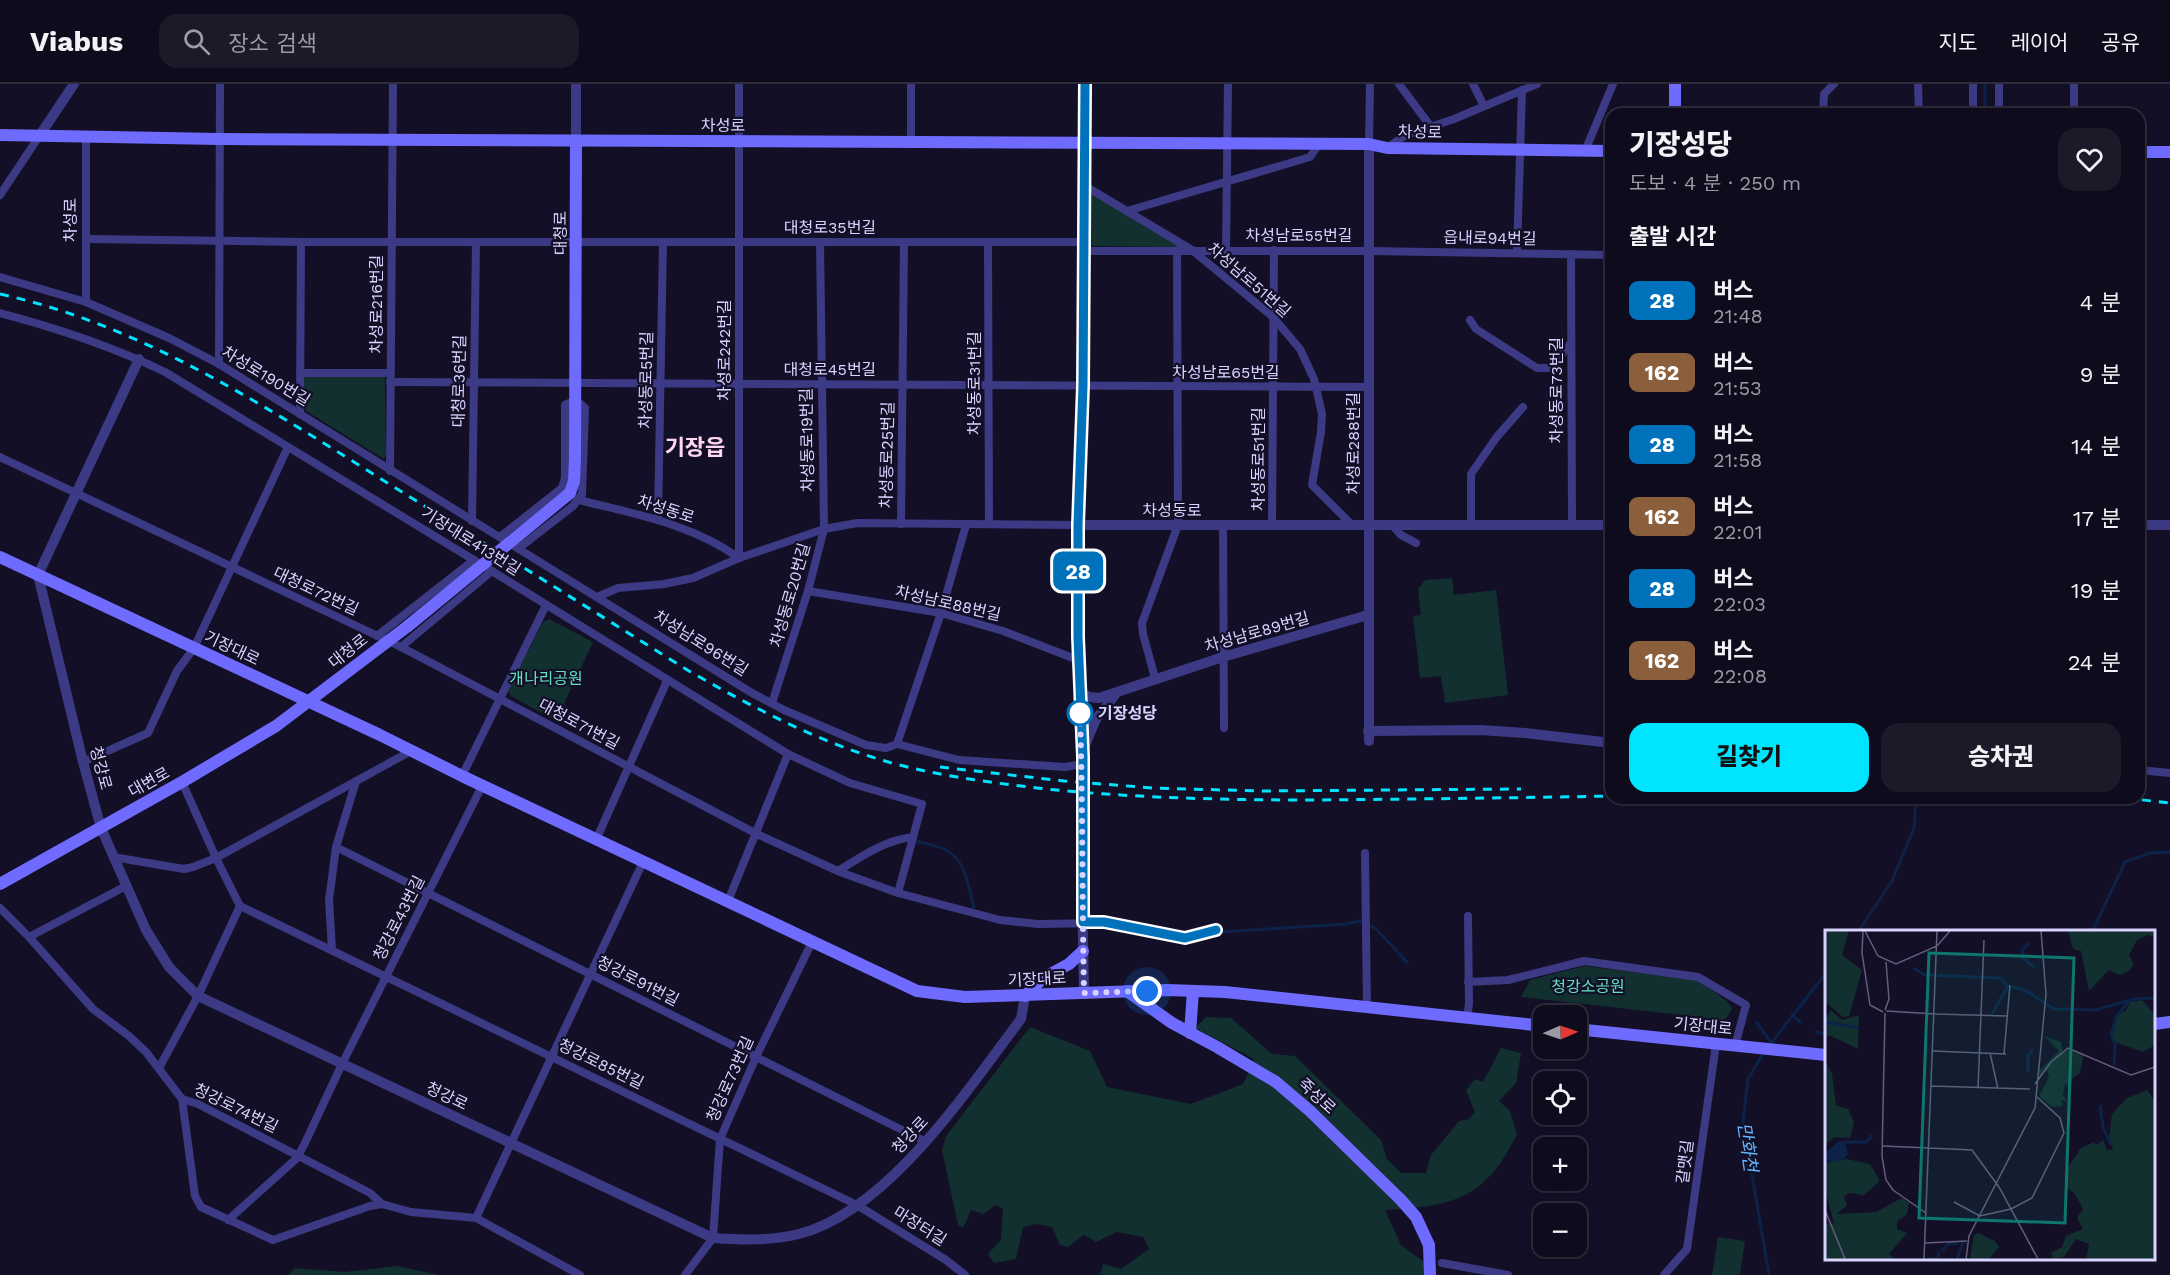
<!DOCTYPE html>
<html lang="ko">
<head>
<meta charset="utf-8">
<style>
	body { margin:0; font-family:"Work Sans","Noto Sans KR",sans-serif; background:#1c1929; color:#f1f3f6; height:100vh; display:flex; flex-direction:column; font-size:22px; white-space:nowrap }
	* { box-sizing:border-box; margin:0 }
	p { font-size:20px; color:#9b9ba3 }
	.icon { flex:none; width:33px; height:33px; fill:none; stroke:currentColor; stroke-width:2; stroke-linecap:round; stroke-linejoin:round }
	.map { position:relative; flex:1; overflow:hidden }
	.details { position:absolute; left:1605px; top:24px; width:540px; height:696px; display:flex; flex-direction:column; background:#0e0b1c; border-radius:18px; box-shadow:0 3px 9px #0003,0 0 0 2px #2e2b3b }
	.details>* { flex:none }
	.badge { padding:0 12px; border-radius:9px; font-size:21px; line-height:39px }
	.needle { width:39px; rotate:88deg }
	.fabs { position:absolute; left:1533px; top:921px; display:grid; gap:12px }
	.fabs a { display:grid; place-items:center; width:54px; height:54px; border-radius:12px; background:#0e0b1c; box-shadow:0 3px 9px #0003,0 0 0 2px #2e2b3b; font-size:30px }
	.you { position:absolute; width:30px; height:30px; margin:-15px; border:4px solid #fff; border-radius:50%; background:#1a73e8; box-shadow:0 0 0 9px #1a73e833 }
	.map>.badge { position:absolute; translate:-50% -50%; box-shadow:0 0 0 3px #fff }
	h2 { padding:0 24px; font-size:22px; line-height:54px }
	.round { display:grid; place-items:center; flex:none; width:63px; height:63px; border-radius:18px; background:#1c1929 }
	.head { display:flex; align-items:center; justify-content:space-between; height:102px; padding:0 24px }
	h1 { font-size:28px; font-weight:800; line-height:45px }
	.primary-button { display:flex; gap:12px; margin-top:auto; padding:12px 24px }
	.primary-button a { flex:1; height:69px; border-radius:18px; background:#00e5ff; color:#111; font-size:24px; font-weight:800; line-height:69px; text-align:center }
	.primary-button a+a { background:#1c1929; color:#f1f3f6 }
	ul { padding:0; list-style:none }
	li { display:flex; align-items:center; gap:18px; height:72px; padding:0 24px }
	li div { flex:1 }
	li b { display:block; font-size:22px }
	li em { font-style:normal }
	li .badge { min-width:66px; font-weight:700; text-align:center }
	header { display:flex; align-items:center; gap:36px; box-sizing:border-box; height:84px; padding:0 30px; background:#0e0b1c; border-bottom:2px solid #2e2b3b }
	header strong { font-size:28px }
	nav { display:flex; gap:33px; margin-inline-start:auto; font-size:21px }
	.search { width:420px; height:54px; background:#1c1929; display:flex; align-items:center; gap:15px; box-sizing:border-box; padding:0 21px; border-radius:18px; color:#9b9ba3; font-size:22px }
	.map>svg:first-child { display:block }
</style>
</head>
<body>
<header>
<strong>Viabus</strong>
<div class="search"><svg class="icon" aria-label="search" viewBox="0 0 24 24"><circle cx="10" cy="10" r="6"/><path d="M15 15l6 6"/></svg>장소 검색</div>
<nav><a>지도</a><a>레이어</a><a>공유</a></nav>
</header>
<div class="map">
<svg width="2170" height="1191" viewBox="0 0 2170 1191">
	<rect width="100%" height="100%" fill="#130f26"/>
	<g fill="#12302f">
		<path d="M 1091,110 L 1176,161 L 1176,163 L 1093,162 L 1090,160 Z"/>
		<path d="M 303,293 L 385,293 L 386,371 L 384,375 L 306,327 L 304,324 Z"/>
		<path d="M 1452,494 L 1454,511 L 1496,506 L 1508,611 L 1445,619 L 1441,592 L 1420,594 L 1413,532 L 1421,531 L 1418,505 L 1425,496 Z"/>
		<path d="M 549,535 L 593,558 L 556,637 L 511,612 L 508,607 L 543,538 Z"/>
		<path d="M 1584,882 L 1697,896 L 1727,917 L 1732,925 L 1725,936 L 1521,913 L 1530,896 Z"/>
		<path d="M 1206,933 L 1231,934 L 1272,970 L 1295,972 L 1381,1056 L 1387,1075 L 1401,1089 L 1426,1089 L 1431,1071 L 1459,1037 L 1469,1035 L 1475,1028 L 1466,1006 L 1475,995 L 1483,998 L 1501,964 L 1521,969 L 1516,999 L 1499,1017 L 1510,1027 L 1517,1050 C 1485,1116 1453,1122 1385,1126 L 1401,1161 L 1432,1184 L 1433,1191 L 1100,1191 L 1103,1180 L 1121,1185 L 1149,1165 L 1143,1153 L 1117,1148 L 1096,1158 L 1084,1151 L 1068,1163 L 1060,1161 L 1052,1143 L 1037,1140 L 1023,1143 L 1016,1175 L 994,1179 L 988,1170 L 1001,1156 L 1003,1125 L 996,1121 L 983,1130 L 971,1126 L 963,1144 L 958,1141 L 942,1066 L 946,1052 L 1030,943 L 1090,967 L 1107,1003 L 1191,1020 L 1243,1000 L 1254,975 L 1195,944 Z"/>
		<path d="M 1718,1153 L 1745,1157 L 1740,1191 L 1712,1191 Z"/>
		<path d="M 397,1182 L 439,1191 L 288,1191 L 295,1184 L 345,1188 Z"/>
	</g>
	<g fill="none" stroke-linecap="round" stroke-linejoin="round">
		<g stroke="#0c2248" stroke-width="3">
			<path d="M 1985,0 L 1985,30"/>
			<path d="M 915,757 C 924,759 935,761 944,765 C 966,775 968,802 974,823"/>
			<path d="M 1222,848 L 1345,840 L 1360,837 L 1375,844 L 1407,878"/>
			<path d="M 1858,848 L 1892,797 L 1914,744 L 1916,714"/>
			<path d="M 2092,848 L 2125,778 L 2150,769 L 2170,768"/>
			<path d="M 1792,931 L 1800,938"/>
			<path d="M 1757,939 L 1770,957"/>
			<path d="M 1816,948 L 1826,950"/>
			<path d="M 1768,963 L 1826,889"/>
			<path d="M 1764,968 L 1748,995 L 1743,1037 L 1769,1191"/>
		</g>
		<g stroke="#3d3a85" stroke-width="8">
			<path d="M 739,0 L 739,474"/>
			<path d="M 1399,0 L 1431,43"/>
			<path d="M 1473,0 L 1484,22"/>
			<path d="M 1918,0 L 1919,30"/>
			<path d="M 1973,0 L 1973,30"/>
			<path d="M 1999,0 L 1999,30"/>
			<path d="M 2074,0 L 2074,30"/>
			<path d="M 1823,30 L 1824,10 L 1834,0"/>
			<path d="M 86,54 L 86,218"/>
			<path d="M 911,58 L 911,0"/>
			<path d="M 1085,59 L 1085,0"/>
			<path d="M 1369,60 L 1370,0"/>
			<path d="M 1388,63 L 1406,51 L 1454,35 L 1537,0"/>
			<path d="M 1585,67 L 1613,0"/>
			<path d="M 1085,102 L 1192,166 L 1273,233 L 1300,265 L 1314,295 L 1322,330 L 1321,348 L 1312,401 L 1352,441"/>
			<path d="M 0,111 L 40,51"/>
			<path d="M 1127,127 L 1310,73 L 1319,60"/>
			<path d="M 87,155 L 301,158 L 1084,158"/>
			<path d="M 988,158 L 989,440"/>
			<path d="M 1226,166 L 1228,0"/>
			<path d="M 1085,167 L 1369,167 L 1611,171"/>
			<path d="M 1517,169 L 1522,6"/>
			<path d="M 1571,170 L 1572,441"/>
			<path d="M 0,193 L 86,218 L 169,254 L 219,280 L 752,609 L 784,626 L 866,661 L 886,664 L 897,660"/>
			<path d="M 0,229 C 57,244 112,262 165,288 L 482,481 L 788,670 L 850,699 L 922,720 L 898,809"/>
			<path d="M 1470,236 L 1476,245 L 1537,284 L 1551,284 L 1571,259"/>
			<path d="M 219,280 L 220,0"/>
			<path d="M 300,289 L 390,289"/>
			<path d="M 390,298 L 1368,303"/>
			<path d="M 300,330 L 301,158"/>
			<path d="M 0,373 L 401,563 L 757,750 L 840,788 L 898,809 L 1000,836 L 1038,840 L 1104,839 L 1185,854 L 1216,846"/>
			<path d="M 390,387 L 393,0"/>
			<path d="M 579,416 C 635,430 692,440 739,474"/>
			<path d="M 658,435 L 663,158"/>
			<path d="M 472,437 L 476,158"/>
			<path d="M 901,440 L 904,158"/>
			<path d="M 1223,441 L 1224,644"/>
			<path d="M 1272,441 L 1274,166"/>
			<path d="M 1392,441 L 1401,451 L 1416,459"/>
			<path d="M 1471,441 L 1471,390 L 1496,354 L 1523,323"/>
			<path d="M 500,453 L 562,404 L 565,394 L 565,321 L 576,316 L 585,324 L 582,410 L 573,422 L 519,464"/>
			<path d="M 808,507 L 941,529 L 1003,547 L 1078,576"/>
			<path d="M 597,513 L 618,504 L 664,500 L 693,494 L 739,474 L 824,445 L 857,439 L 1078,441"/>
			<path d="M 377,552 L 474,476"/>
			<path d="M 401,563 L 492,487"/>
			<path d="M 1155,594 L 1143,550 L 1142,539 L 1178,441 L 1177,166"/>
			<path d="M 772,619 L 808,507 L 824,445 L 820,158"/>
			<path d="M 897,660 L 941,529 L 966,441"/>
			<path d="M 897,660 L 959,676 L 1065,683 L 1082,680"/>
			<path d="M 83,678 L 148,649 L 177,587 L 194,564 L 288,363"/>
			<path d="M 2139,686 L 2170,689"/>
			<path d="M 462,692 L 546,521"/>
			<path d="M 182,698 L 216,774 L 240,822 L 857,1121 L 946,1176 L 965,1191"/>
			<path d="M 596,756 L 667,597"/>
			<path d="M 336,763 L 926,1058"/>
			<path d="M 1365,769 L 1367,923"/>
			<path d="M 113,773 L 184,785 L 193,783 L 216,774 L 411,667"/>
			<path d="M 838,787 C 862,772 885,756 913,753"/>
			<path d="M 728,817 L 788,670"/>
			<path d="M 0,824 L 29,853 L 93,925 L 129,952 L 146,968 L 182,1015 L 198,1020 L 370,1109 L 382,1120"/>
			<path d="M 29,853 L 126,802"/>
			<path d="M 332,866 L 329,816 L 336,763 L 356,697"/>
			<path d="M 1468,898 L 1508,896 L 1584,877 L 1698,893 L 1746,921 L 1735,962"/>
			<path d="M 1467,934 L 1469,920 L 1468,832"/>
			<path d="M 159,984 L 198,912 L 240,822"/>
			<path d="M 182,1015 L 195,1112 L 201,1123 L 273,1156 L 370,1122 L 382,1120 L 411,1128 L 476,1134 L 580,1191"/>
			<path d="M 476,1134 L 643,778"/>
			<path d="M 228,1136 L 296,1075 L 304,1061 L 342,980 L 482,702"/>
			<path d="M 1442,1179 L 1508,1191"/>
			<path d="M 685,1191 L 713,1154 L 720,1055 L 756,973 L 812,858"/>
			<path d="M 1664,1191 L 1687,1165 L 1716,960"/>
		</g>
		<g stroke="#3d3a85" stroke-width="10">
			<path d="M 576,0 L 576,57"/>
			<path d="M 40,51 L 74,0"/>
			<path d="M 139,275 L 38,491 L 83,678 L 101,744 L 146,846 L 169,883 L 198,912 L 713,1154 C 742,1156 771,1157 799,1150 C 888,1127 968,1005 1021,935 L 1025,912"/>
			<path d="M 1078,441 L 1611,441"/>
			<path d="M 2139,441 L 2170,441"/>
			<path d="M 1079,607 L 1089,613 L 1099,614 L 1223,573 L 1368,531"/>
			<path d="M 1368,647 L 1480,646 L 1525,649 L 1611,659"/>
			<path d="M 1369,657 L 1369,60"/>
			<path d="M 1085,661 L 1096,635 L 1115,611"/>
			<path d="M 1082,687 L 1078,576 L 1078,441 L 1083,302 L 1085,59"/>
			<path d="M 1081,755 L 1084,909"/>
		</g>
		<g stroke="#6f6bff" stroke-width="12">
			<path d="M 1675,30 L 1675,0"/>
			<path d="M 0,51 L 219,55 L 1369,60 L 1387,64 L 1611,67"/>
			<path d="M 2139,68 L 2170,68"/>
			<path d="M 575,375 L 576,57"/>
			<path d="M 0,473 L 380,651 L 462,692 L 917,907 L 965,913 L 1167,906 L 1225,908 L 1544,942"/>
			<path d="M 0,800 L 182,698 L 276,642 L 408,542"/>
			<path d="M 1127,907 L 1172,939 L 1217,963 L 1276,998 L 1310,1027 L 1401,1116 L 1416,1133 L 1429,1161 L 1430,1191"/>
			<path d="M 1025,912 L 1043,894 L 1069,880 L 1083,867"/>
			<path d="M 2154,940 L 2170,938"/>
			<path d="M 1576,945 L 1826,971"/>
			<path d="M 1190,949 L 1193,907"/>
		</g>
		<g stroke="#00e5ff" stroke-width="3" stroke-dasharray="9 8" stroke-linecap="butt">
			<path d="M 0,210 C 141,241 261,320 381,395 C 484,459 587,523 689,587 C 754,624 820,659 892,679 C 940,692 987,698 1037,704 C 1130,714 1223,716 1316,716 C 1415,715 1513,714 1611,712"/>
			<path d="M 940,683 L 1064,697 L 1153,704 L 1260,707 L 1521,705"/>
			<path d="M 2125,714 L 2170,719"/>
		</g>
		<path stroke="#3d3a85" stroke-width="10" d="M 1081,755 L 1082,687"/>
		<path stroke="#6f6bff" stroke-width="12" d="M 408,542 L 570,409 L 574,397 L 575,375"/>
	</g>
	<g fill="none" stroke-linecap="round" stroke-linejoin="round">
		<g stroke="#fff" stroke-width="14">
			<path id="line" d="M 1085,0 L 1083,302 L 1078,441 L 1078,553 L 1083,673 L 1083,838 L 1104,838 L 1185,854 L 1216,846"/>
		</g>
		<use href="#line" stroke="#0072bc" stroke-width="9"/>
		<path stroke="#d9d4ff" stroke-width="6" stroke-dasharray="0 10.8" d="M 1080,629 C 1083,722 1082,816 1084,909 L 1147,907"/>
	</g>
	<circle fill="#fff" stroke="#0072bc" stroke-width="3" cx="1080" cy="629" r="12"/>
	<g text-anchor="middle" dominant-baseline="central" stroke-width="4.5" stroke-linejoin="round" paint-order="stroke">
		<g font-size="16" fill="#d9d4ff" stroke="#130f26">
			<text x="723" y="41">차성로</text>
			<text transform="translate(1420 48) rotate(1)">차성로</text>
			<text transform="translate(70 136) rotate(-90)">차성로</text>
			<text x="830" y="143">대청로35번길</text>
			<text transform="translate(560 149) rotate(-90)">대청로</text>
			<text x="1299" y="151">차성남로55번길</text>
			<text transform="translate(1490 154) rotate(1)">읍내로94번길</text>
			<text transform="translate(1249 196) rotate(41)">차성남로51번길</text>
			<text transform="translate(376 220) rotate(-90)">차성로216번길</text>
			<text transform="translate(724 266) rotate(-90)">차성로242번길</text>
			<text x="830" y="285">대청로45번길</text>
			<text x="1226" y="288">차성남로65번길</text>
			<text transform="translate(266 292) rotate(31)">차성로190번길</text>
			<text transform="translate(646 296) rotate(-89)">차성동로5번길</text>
			<text transform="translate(459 297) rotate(-89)">대청로36번길</text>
			<text transform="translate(974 299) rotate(-90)">차성동로31번길</text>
			<text transform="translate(1556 306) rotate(-90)">차성동로73번길</text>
			<text transform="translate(807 356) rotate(-91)">차성동로19번길</text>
			<text transform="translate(1353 359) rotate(-90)">차성로288번길</text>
			<text transform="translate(887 371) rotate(-89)">차성동로25번길</text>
			<text transform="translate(1258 375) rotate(-90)">차성동로51번길</text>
			<text transform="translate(666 425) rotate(18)">차성동로</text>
			<text x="1172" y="426">차성동로</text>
			<text transform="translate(471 457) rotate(32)">기장대로413번길</text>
			<text transform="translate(316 507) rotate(25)">대청로72번길</text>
			<text transform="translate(790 511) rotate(-74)">차성동로20번길</text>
			<text transform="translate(948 519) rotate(13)">차성남로88번길</text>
			<text transform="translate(1257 548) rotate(-16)">차성남로89번길</text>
			<text transform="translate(701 559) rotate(32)">차성남로96번길</text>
			<text transform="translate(232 564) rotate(25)">기장대로</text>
			<text transform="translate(348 567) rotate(-38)">대청로</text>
			<text transform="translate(579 640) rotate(28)">대청로71번길</text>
			<text transform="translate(101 684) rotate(75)">청강로</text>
			<text transform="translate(149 698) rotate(-29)">대변로</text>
			<text transform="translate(399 834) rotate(-63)">청강로43번길</text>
			<text transform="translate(1037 895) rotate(-3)">기장대로</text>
			<text transform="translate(638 897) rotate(27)">청강로91번길</text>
			<text transform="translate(1703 942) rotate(6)">기장대로</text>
			<text transform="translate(601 980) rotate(26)">청강로85번길</text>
			<text transform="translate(730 995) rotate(-66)">청강로73번길</text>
			<text transform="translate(447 1012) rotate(25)">청강로</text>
			<text transform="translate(1317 1012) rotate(42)">죽성로</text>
			<text transform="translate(236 1024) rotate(26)">청강로74번길</text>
			<text transform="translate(910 1051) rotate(-47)">청강로</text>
			<text transform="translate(1685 1078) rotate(-83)">갈맷길</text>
			<text transform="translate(920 1142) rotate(32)">마장터길</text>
		</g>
		<g font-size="16" fill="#5fe0c0" stroke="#130f26">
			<text x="546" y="594">개나리공원</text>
			<text x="1588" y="902">청강소공원</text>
		</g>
		<g font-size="16" font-weight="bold" fill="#d9d4ff" stroke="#130f26" text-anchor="start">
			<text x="1098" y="629">기장성당</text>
		</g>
		<g font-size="18" font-style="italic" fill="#62b6ff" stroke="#130f26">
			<text transform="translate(1748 1063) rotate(82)">만화천</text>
		</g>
		<g font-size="22" font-weight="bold" fill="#ffd6f0" stroke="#130f26">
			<text x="695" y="363">기장읍</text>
		</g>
	</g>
	<g transform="translate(1825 846)">
		<rect width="330" height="330" fill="#130f26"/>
		<path d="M 0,1 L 24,1 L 17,25 L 37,40 L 24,86 L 18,87 L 0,72 ZM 243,1 L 330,1 L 330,7 L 322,5 L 312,10 L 304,25 L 309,34 L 304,41 L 294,45 L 284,40 L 264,61 L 256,21 L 248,19 ZM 317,70 L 330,85 L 330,115 L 318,122 L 290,112 L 286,105 L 293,83 L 301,81 L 305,72 ZM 6,80 L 17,90 L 34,85 L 33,119 L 4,105 L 0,112 L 0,89 ZM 219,106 L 236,112 L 238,123 L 245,118 L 259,124 L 255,143 L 248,148 L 245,159 L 240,153 L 238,166 L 243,172 L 236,170 L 238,176 L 227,177 L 214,166 L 224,147 L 222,140 L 215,146 L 214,141 L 234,121 ZM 1,132 L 7,144 L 11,175 L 23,179 L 29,192 L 25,208 L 9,207 L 0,215 ZM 322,160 L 330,171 L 330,329 L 261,329 L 264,314 L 251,309 L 239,327 L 228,329 L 226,323 L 237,317 L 241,306 L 258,299 L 252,288 L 258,279 L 250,264 L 241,257 L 242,239 L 256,218 L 269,212 L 271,215 L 278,210 L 282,220 L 288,220 L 284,207 L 287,184 L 302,168 ZM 22,229 L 45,234 L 55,251 L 39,265 L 24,263 L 19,267 L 22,275 L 12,284 L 51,282 L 77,268 L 84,273 L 82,284 L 72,292 L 72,299 L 82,303 L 64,324 L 70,329 L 0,329 L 0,294 L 9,293 L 0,260 L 0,233 ZM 153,303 L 170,311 L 174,317 L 164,329 L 145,329 L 149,305 Z" fill="#12302f"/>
		<path d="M 14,211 L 20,212 L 23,225 L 16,231 L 0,232 L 0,223 Z" fill="#0c2248"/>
		<path fill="none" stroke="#0c2248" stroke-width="3" d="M 204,13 L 197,20 L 198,28 L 210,38M 88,38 L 100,45 L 175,48 L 183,56 L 200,60 L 229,79 L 271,80 L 309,69 L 330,68M 167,84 L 183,56M 0,92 L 34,98M 289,135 L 290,114 L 286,105 L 291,87 L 304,71M 203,142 L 203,125 L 208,120M 275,175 L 278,197 L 286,215M 20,212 L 41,212 L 46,207 L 45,203M 117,321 L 123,314 L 133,313M 101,329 L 113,329 L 114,321M 132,329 L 138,312"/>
		<path fill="none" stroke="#625e7d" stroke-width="1.5" d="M 38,1 L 37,23 L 45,75 L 58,82M 40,1 L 53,26 L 71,34 L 112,16 L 125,1M 60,80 L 64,69 L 61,32M 61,81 L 110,84M 60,83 L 57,226 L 61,250 L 68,260 L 101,283M 110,84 L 182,86M 108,121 L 181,124M 165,123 L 173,159M 179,124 L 185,55M 210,154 L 226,132 L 243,118 L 306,145 L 330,137M 106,156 L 205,159M 153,158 L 159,10M 58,216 L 104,218M 104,218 L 147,220 L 174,257 L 213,329M 129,272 L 155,286 L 186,279 L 207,268 L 239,203 L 235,188 L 212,167M 0,280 L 20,329M 100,313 L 142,311M 99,329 L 112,1M 141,329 L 144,306 L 210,178 L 221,64 L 216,1"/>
		<path fill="#0f766e" fill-opacity="0.15" stroke="#0f766e" stroke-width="3" d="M 104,23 L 249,28 L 240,293 L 94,288 Z"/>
		<rect width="330" height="330" fill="none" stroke="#d9d4ff" stroke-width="3"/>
	</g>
</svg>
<div class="fabs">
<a><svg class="needle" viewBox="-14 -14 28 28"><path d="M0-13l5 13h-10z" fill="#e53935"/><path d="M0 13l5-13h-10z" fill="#9b9ba3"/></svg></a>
<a><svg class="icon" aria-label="locate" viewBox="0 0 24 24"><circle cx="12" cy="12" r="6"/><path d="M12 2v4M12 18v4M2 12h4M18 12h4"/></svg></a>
<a>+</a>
<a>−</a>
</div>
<div class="you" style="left:1147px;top:907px"></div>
<b class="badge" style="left:1078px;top:487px;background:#0072bc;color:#fff">28</b>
<section class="details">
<div class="head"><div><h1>기장성당</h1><p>도보 · 4 분 · 250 m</p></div><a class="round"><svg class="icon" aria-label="heart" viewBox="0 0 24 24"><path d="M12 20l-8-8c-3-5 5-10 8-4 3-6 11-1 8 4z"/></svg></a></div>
<h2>출발 시간</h2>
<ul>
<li><span class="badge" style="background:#0072bc;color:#fff">28</span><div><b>버스</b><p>21:48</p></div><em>4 분</em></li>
<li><span class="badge" style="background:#8b5e3c;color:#fff">162</span><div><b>버스</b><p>21:53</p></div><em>9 분</em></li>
<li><span class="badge" style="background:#0072bc;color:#fff">28</span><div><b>버스</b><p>21:58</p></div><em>14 분</em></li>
<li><span class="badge" style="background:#8b5e3c;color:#fff">162</span><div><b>버스</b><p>22:01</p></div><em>17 분</em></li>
<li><span class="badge" style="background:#0072bc;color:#fff">28</span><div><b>버스</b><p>22:03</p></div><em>19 분</em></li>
<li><span class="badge" style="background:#8b5e3c;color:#fff">162</span><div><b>버스</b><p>22:08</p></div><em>24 분</em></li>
</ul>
<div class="primary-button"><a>길찾기</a><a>승차권</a></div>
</section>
</div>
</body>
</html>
